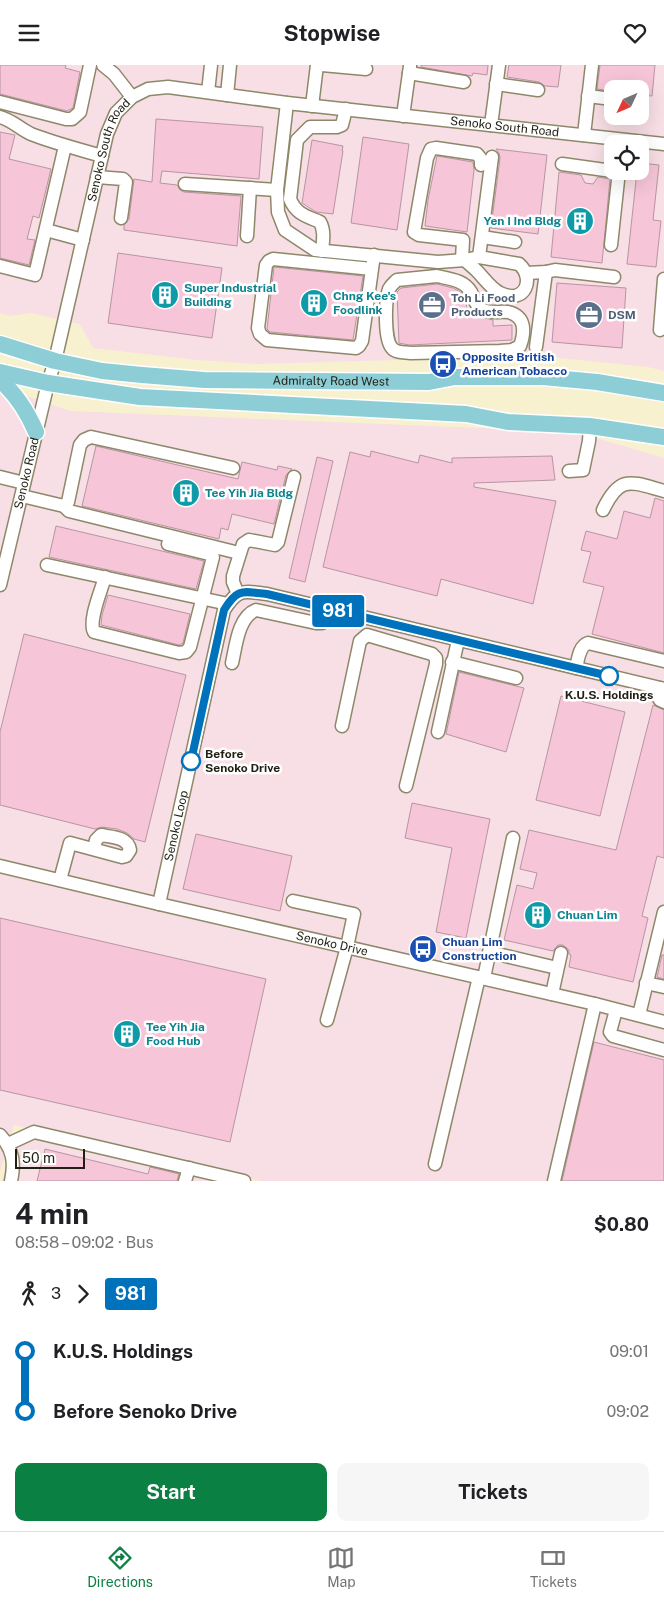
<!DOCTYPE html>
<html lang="en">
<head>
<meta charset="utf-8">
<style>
	body { margin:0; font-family:"Public Sans",sans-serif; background:#f6f6f6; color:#202124; height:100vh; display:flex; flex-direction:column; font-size:19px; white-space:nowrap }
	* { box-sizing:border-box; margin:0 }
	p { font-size:16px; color:#757577 }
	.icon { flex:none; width:28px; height:28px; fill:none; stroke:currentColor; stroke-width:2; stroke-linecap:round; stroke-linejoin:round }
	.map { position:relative; height:1116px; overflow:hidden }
	.drawer { display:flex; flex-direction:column; background:#fff; flex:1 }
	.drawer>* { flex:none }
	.badge { padding:0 10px; border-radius:4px; font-size:18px; line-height:32px }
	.needle { width:32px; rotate:226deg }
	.buttons { position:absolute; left:604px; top:15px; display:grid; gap:10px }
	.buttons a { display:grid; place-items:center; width:45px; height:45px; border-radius:10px; background:#fff; box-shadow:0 5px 20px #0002; font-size:25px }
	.scale { position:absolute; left:15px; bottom:12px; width:70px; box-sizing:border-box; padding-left:5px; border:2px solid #211f13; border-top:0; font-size:14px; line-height:18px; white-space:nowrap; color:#211f13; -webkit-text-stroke:4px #fff; paint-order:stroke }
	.map>.badge { position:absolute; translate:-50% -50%; box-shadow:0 0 0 2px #fff }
	.legs { display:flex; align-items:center; gap:8px; height:55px; padding:0 15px; font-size:16px }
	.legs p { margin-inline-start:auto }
	.summary { display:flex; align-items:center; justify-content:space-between; height:85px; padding:0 15px }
	h1 { font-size:28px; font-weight:700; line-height:38px }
	.cta { display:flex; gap:10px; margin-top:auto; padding:10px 15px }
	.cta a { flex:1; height:58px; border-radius:10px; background:#0b8043; color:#fff; font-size:20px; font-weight:700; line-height:58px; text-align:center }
	.cta a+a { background:#f6f6f6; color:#202124 }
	ul { padding:0 15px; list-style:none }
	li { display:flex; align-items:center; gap:18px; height:60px; font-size:19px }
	li i { display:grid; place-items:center; width:8px; height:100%; margin:0 6px; background:currentColor }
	li i::after { content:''; width:12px; height:12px; margin:-6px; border:4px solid; border-radius:50%; background:#fff }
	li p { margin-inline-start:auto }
	li:first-child i { background:linear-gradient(#0000 50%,currentColor 0) }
	li:last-child i { background:linear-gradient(currentColor 50%,#0000 0) }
	header { display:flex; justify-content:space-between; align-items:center; height:65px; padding:0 15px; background:#fff; font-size:22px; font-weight:700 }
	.dock { display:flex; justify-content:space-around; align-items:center; height:70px; border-top:1px solid #e0e0e0; background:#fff; font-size:14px; color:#757577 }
	.dock a { display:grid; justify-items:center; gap:2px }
	.dock .current { color:#0b8043 }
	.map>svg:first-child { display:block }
</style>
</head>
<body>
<header><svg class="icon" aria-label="menu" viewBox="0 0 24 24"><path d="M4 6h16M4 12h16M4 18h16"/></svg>Stopwise<svg class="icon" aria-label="heart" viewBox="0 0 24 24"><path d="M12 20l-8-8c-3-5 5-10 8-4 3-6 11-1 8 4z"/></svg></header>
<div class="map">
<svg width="664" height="1116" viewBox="0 0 664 1116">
	<rect width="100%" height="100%" fill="#f7f1cf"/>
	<g fill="#f8dee5" fill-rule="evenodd">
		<path d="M 0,0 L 664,0 L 664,306 L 648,302 L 539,291 L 256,299 L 197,295 L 93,283 L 80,259 L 31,248 L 9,251 L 0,248 ZM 612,24 L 640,24 L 640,51 L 612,51 ZM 612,79 L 640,79 L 640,106 L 612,106 Z"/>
		<path d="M 0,322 L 70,346 L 576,367 L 664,393 L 664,1116 L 261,1116 L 14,1060 L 0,1106 Z"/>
		<path d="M 15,1068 L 251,1116 L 2,1116 Z"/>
	</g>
	<g fill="#f6c5d8" stroke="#b795a2">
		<path d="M 0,0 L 66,0 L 65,3 L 80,7 L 73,43 L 67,46 L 0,29 Z"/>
		<path d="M 421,0 L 488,0 L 487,10 L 473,8 L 472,11 L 421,2 Z"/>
		<path d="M 509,0 L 561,0 L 558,22 L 545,21 L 539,17 L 507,12 Z"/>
		<path d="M 600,0 L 655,0 L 652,31 L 640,30 L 640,24 L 612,24 L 612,26 L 597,24 Z"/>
		<path d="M 156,54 L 263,62 L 259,114 L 162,106 L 160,118 L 177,120 L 180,125 L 184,127 L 241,131 L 237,181 L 124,165 L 124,160 L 129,154 L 134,114 L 152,117 Z"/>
		<path d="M 0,67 L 15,70 L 9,94 L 51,104 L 39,153 L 33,151 L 27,174 L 35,175 L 29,200 L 0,193 Z"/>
		<path d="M 363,72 L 409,79 L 397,165 L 351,158 Z"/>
		<path d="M 312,75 L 343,81 L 342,86 L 343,86 L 333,149 L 316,147 L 302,138 Z"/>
		<path d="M 496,84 L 547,90 L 538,169 L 491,163 L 500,93 L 499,88 Z"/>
		<path d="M 437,91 L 473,97 L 474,105 L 467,167 L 425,161 L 428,135 Z"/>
		<path d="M 640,98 L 659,100 L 653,155 L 661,156 L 656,202 L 627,199 L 637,106 L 640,106 Z"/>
		<path d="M 559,107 L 581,110 L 585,118 L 593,119 L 598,112 L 610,114 L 602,198 L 551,192 Z"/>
		<path d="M 118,188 L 222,203 L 212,273 L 108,258 Z"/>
		<path d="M 274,202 L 363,211 L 353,275 L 270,267 L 267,264 Z"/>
		<path d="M 557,218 L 626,223 L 622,283 L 552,277 Z"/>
		<path d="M 437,219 L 453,223 L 462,228 L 466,237 L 468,251 L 477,251 L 493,255 L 493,261 L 512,260 L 512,275 L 409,280 L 399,278 L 397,227 L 401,223 Z"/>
		<path d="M 96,381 L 238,414 L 242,397 L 277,405 L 278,401 L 292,404 L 286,410 L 274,459 L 232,449 L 228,465 L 221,463 L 219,474 L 82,441 Z"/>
		<path d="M 371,386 L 418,398 L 420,390 L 452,398 L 452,393 L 552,391 L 555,415 L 474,418 L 474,422 L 556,436 L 533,539 L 441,514 L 437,531 L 323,502 L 350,387 L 370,392 Z"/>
		<path d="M 317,392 L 333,396 L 305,517 L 289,513 Z"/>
		<path d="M 655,433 L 664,436 L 664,588 L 592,569 L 604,522 L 583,517 L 591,487 L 581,485 L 586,466 L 617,474 L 624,446 L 650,453 Z"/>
		<path d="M 56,461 L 204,496 L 196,524 L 49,492 Z"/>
		<path d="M 108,530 L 190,549 L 183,578 L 179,580 L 101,560 L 102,550 Z"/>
		<path d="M 24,569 L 186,610 L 145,777 L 134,774 L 127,768 L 117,764 L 102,762 L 95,764 L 0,740 L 0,667 Z"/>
		<path d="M 459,607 L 524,623 L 506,687 L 446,669 Z"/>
		<path d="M 561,631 L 625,647 L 600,751 L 536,735 Z"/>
		<path d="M 653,640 L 664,645 L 664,793 L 657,791 L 642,851 L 648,853 L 633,917 L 569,902 L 571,890 L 569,889 L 569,885 L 563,880 L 558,880 L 553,886 L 504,875 L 517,820 L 533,824 L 537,808 L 520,804 L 529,765 L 616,785 Z"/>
		<path d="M 412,738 L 490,754 L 466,873 L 436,867 L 452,783 L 405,773 Z"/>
		<path d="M 196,769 L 292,791 L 280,846 L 183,824 Z"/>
		<path d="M 0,853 L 266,914 L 230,1077 L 0,1025 Z"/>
		<path d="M 662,890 L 664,890 L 664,914 L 657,912 Z"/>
		<path d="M 594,977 L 664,995 L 664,1116 L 562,1116 Z"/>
		<path d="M 45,1084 L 148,1109 L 150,1102 L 179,1109 L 177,1116 L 37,1116 Z"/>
	</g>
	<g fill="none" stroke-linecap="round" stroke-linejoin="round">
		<g stroke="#8e886a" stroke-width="15">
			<g id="minor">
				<path d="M 103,0 L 114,9 L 132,32"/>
				<path d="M 322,0 L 366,4"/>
				<path d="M 409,8 L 464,17"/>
				<path d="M 496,19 L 538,25"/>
				<path d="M 208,27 L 211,0"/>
				<path d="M 227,30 L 230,0"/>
				<path d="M 588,31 L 612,34"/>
				<path d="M 0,37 L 66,54 L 72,54 L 80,47 L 90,0"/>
				<path d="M 287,38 L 277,125 L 278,147 L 285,165 L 315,185 L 438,197 L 465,195 C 469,199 473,202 477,206 C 484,213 490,223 500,228 C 526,240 535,213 519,199 L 479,192 L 465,195"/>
				<path d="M 312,41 L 317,0"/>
				<path d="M 403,51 L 410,1"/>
				<path d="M 0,52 C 12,55 20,64 31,69 C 54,78 78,84 102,91"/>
				<path d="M 491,60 L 499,0"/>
				<path d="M 584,70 L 592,0"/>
				<path d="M 562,99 L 612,106"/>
				<path d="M 97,112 L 123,114 L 126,117 L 121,153"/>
				<path d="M 185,119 L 277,125"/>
				<path d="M 46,165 L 83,175"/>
				<path d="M 247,171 L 250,123"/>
				<path d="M 482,172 L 515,177"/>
				<path d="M 611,180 L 619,106"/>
				<path d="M 322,186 C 323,176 325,166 320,157 C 306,151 296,149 290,134 L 297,75 L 310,62 L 337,62 L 342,60 L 346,44"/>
				<path d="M 479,192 L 492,92"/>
				<path d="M 462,195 L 463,175 L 419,170 L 414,167 L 427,93 L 431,84 L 436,83 L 477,89 L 481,94 L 481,100"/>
				<path d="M 0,201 L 35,210 L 65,81"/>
				<path d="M 372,204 L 273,194 L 269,196 L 266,200 L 258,263 L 260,269 L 267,275 L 356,283 L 359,281 L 362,276 L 373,197 L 374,190"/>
				<path d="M 526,208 L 546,207 L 555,205 L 614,212"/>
				<path d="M 437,211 C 450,214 464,215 471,227 C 474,233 475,240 481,244 C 490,249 499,246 508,247 C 526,251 525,267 520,281 L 512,285 L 500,286 L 411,288 C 404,287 396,288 392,283 C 384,275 385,235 389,224 C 391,220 394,218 397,215 Z"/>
				<path d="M 660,265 L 664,214"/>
				<path d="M 536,282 L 546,207"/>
				<path d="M 569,406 L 583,405 L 589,376 L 590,361"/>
				<path d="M 0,412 L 24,418"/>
				<path d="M 22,431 L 64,441 L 68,437 L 80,380 L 84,375 L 91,372 L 233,403"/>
				<path d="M 64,441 L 69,446 L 239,488"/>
				<path d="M 603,445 C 620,409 631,417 664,426"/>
				<path d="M 47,500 L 228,539"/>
				<path d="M 105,512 C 101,526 88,556 94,567 L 179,588 L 186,587 L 190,582 L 213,492 L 212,490 L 209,489 L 168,479"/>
				<path id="s1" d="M 0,520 L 48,318 L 55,296 L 107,69 L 116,48 L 132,32 L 148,24 L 168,22 L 287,38 L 664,79"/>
				<path d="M 238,529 L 233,517 L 233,511 L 243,479 L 249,475 L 275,480 L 278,477 L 294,412"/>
				<path d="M 452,597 L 516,613"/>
				<path d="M 232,598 C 236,581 238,552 256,545 L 316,558 L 322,558 L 331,545"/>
				<path d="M 576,603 C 578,595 579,581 588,578 L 664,596"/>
				<path d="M 660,623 L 658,632 L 660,635 L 664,637"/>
				<path d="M 342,661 L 360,576 L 367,570 L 432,589 L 436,593 L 436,599 L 406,721"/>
				<path d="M 438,667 L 458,575"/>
				<path id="s2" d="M 0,801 L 159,839 L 595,939 L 664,957"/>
				<path d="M 60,815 L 70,778 L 122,792 L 126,791 L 130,785 C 128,772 112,772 101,770 L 96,775 L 94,784"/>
				<path d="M 293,836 L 354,849 L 347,882 L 327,955"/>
				<path id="s3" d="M 159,839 L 224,545 C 238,523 243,526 267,529 L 664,624"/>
				<path d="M 489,887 L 557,903"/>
				<path d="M 484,913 L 513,773"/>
				<path d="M 646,918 L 664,922"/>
				<path d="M 552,929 L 561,888"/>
				<path d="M 616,945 L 610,967 L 613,971 L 664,985"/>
				<path d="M 639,950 L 664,847"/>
				<path d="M 0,1070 C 13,1084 15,1098 11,1116"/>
				<path d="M 8,1079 L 34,1067 L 244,1116"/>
				<path d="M 435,1099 L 479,912"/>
				<path d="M 185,1116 L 189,1103"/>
				<path d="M 554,1116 L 595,939"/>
			</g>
		</g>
		<g stroke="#fff" stroke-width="19">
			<g id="major">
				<path id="s4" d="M 0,279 L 55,296 L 102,306 L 142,310 L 204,315 L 429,317 L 455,312 L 543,312 L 597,317 L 664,328"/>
				<path d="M 0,307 L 48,318 L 140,332 L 466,349 L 508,357 L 590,361 L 664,372"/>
				<path d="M 0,315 C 17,330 27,346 36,367"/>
			</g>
		</g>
		<use href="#minor" stroke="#fff" stroke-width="12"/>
		<use href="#major" stroke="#8dcdd5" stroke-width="16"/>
	</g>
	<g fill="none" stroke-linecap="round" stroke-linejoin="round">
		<g stroke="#fff" stroke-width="11">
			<path id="line-1" d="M 191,696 L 224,545 C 238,522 243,527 267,529 L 609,611"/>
		</g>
		<use href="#line-1" stroke="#0072bc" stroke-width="8"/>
	</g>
	<defs>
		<g id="building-disc" transform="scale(1.4375)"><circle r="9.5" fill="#0f9aa8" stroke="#fff"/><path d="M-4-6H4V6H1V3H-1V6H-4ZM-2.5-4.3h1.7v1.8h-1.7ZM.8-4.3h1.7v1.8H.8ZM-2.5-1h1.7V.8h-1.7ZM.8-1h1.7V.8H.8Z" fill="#fff"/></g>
		<g id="office-disc" transform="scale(1.4375)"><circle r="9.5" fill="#5c6f8a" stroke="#fff"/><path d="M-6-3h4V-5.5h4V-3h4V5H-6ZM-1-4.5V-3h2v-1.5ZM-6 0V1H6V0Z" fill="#fff"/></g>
		<g id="bus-disc" transform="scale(1.4375)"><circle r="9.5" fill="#1a4fb4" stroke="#fff"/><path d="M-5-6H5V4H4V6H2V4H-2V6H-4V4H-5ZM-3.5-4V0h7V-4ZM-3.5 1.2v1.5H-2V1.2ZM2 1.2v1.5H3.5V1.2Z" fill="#fff"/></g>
	</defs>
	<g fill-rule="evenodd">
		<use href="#building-disc" x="580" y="156"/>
		<use href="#building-disc" x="165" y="230"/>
		<use href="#building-disc" x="314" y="238"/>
		<use href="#office-disc" x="432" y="240"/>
		<use href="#office-disc" x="589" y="250"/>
		<use href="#bus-disc" x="443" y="299"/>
		<use href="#building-disc" x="186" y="428"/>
		<use href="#building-disc" x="538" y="850"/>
		<use href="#bus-disc" x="423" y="884"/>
		<use href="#building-disc" x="127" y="969"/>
	</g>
	<g fill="#fff" stroke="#0072bc" stroke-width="2.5">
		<circle cx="609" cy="611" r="9"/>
		<circle cx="191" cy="696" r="9"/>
	</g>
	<g text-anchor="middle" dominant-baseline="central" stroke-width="5" stroke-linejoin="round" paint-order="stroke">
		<g font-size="12" fill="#211f13" stroke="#fff">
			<text stroke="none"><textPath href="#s1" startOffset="886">Senoko South Road</textPath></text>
			<text stroke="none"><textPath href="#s1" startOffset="449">Senoko South Road</textPath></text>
			<text stroke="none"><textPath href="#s4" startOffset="335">Admiralty Road West</textPath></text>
			<text stroke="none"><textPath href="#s1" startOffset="115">Senoko Road</textPath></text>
			<text stroke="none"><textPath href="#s3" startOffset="80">Senoko Loop</textPath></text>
			<text stroke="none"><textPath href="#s2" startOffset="341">Senoko Drive</textPath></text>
		</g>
		<g font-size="12" font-weight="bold" fill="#0d838f" stroke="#fff" text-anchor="start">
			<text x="561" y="156" text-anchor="end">Yen I Ind Bldg</text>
			<text x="184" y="223">Super Industrial<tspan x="184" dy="14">Building</tspan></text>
			<text x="333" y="231">Chng Kee's<tspan x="333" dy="14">Foodlink</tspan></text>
			<text x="205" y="428">Tee Yih Jia Bldg</text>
			<text x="557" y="850">Chuan Lim</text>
			<text x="146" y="962">Tee Yih Jia<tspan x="146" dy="14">Food Hub</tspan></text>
		</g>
		<g font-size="12" font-weight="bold" fill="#4e5e75" stroke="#fff" text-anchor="start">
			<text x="451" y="233">Toh Li Food<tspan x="451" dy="14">Products</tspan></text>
			<text x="608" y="250">DSM</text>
		</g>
		<g font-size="12" font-weight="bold" fill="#164399" stroke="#fff" text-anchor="start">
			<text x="462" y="292">Opposite British<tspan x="462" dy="14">American Tobacco</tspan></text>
			<text x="442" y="877">Chuan Lim<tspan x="442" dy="14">Construction</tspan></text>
		</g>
		<g font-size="12" font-weight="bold" fill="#211f13" stroke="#fff">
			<text x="609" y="630">K.U.S. Holdings</text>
			<text x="205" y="689" text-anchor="start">Before<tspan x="205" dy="14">Senoko Drive</tspan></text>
		</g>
	</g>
</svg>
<div class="buttons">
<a><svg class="needle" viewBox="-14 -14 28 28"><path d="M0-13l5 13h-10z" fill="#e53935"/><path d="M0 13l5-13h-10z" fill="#757577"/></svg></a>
<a><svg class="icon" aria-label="locate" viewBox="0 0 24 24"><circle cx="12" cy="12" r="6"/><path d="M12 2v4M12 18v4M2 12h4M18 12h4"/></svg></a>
</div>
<div class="scale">50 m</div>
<b class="badge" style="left:338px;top:546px;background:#0072bc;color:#fff">981</b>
</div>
<section class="drawer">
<div class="summary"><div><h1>4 min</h1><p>08:58 – 09:02 · Bus</p></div><b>$0.80</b></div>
<div class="legs"><svg class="icon" aria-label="walk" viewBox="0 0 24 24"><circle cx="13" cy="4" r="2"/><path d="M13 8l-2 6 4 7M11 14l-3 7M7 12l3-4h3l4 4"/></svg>3<svg class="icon" aria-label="forward" viewBox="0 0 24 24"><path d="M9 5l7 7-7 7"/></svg><b class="badge" style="background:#0072bc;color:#fff">981</b></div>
<ul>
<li><i style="color:#0072bc"></i><b>K.U.S. Holdings</b><p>09:01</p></li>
<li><i style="color:#0072bc"></i><b>Before Senoko Drive</b><p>09:02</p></li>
</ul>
<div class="cta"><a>Start</a><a>Tickets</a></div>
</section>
<nav class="dock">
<a class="current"><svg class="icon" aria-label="directions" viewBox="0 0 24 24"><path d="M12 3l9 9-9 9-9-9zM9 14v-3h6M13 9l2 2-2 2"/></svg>Directions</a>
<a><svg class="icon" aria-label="map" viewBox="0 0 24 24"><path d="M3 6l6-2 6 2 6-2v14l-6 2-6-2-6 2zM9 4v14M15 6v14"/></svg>Map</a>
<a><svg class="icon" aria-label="tickets" viewBox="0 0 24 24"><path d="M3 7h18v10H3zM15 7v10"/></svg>Tickets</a>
</nav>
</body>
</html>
